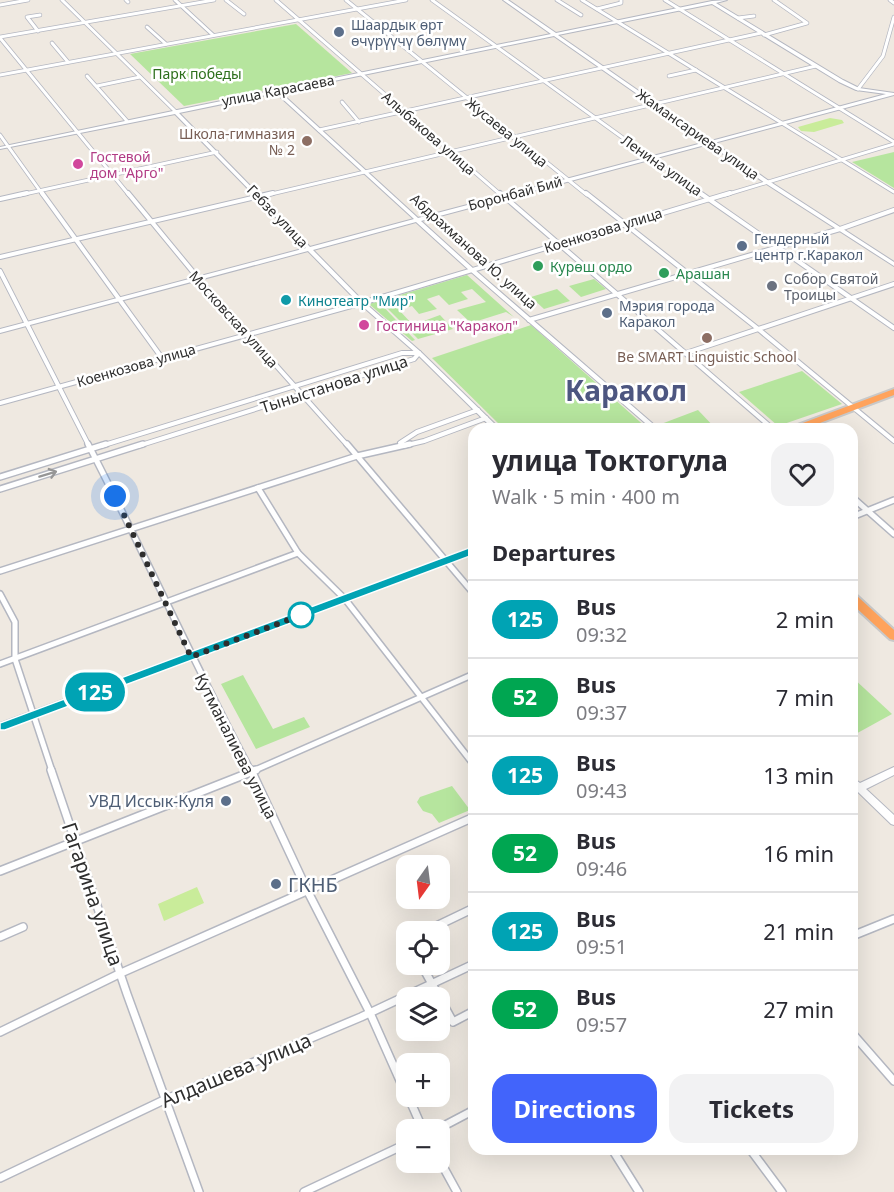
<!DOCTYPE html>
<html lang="en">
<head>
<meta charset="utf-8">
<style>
	body { margin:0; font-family:"Noto Sans",sans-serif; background:#f2f2f3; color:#2b2b33; height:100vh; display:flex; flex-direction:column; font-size:22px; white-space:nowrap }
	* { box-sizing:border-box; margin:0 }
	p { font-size:20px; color:#7c7c81 }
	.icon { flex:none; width:33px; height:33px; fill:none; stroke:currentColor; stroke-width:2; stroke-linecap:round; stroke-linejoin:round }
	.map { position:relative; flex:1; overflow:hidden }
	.side { position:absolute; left:468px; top:423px; width:390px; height:732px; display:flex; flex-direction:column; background:#fff; border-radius:18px; box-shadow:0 6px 24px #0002 }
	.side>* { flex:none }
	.badge { padding:0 12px; border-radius:20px; font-size:21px; line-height:39px }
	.needle { width:39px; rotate:194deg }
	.buttons { position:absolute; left:396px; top:855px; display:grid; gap:12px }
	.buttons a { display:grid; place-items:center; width:54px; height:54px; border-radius:12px; background:#fff; box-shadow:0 6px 24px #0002; font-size:30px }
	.you { position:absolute; width:30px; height:30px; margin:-15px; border:4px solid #fff; border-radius:50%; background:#1a73e8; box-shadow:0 0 0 9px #1a73e833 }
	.map>.badge { position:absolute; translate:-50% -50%; box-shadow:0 0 0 3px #fff }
	h2 { padding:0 24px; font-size:22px; line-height:54px }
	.round { display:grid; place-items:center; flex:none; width:63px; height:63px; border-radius:18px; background:#f2f2f3 }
	.overview { display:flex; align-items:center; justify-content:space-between; height:102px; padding:0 24px }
	h1 { font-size:28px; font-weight:700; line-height:45px }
	.primary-button { display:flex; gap:12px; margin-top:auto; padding:12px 24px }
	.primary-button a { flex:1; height:69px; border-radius:18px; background:#4264fb; color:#fff; font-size:24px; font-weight:700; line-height:69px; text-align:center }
	.primary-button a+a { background:#f2f2f3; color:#2b2b33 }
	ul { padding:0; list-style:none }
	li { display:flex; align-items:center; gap:18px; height:78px; padding:0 24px; border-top:2px solid #e1e1e2 }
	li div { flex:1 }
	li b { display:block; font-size:22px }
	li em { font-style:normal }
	li .badge { min-width:66px; font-weight:700; text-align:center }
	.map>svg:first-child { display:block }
</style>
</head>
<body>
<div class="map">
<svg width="894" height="1192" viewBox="0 0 894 1192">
	<rect width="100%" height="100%" fill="#efe9e1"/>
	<g fill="#b6e59e">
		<path d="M 296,24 L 352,73 L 184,106 L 130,54 Z"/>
		<path d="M 894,152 L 894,188 L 852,162 Z"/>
		<path d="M 467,275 L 514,317 L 506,312 L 471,323 L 457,310 L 486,302 L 472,289 L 461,292 L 468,299 L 449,305 L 439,295 L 427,299 L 437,309 L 419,314 L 412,306 L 399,310 L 413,325 L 440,315 L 453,329 L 418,339 L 380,301 Z"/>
		<path d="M 594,279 L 606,289 L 581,297 L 569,286 Z"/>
		<path d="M 557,289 L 570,301 L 544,309 L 531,297 Z"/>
		<path d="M 378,301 L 415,340 L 412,341 L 369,304 Z"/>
		<path d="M 531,325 L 648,429 L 504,429 L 432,358 Z"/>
		<path d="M 802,371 L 842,404 L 778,426 L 739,392 Z"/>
		<path d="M 698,410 L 716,429 L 668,429 L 661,424 Z"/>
		<path d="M 243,675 L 273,729 L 304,717 L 310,727 L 256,749 L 221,684 Z"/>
		<path d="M 852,677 L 892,714 L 852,736 Z"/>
		<path d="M 452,786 L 470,810 L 439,823 L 432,814 L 423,811 L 417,802 L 420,797 Z"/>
	</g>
	<g fill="#c9ec9a">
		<path d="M 830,118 L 842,120 L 844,123 L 814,132 L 801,131 L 798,127 Z"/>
		<path d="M 197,887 L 204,903 L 164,921 L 158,904 Z"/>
	</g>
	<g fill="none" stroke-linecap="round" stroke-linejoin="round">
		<g stroke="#b4b7c1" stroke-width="4.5">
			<g id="street-far3">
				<path d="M 62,0 L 175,111"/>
				<path d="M 126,0 L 128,2"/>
				<path d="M 175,0 L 213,35"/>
				<path d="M 226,0 L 244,14"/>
				<path d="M 276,0 L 501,195"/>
				<path d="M 346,0 L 587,195"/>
				<path d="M 432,0 L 702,195"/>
				<path d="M 557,0 L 581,15"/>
				<path d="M 582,0 L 894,192"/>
				<path d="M 665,0 L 894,142"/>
				<path d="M 890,0 L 894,3"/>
				<path d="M 0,5 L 28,0"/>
				<path d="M 597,9 L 621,3 L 621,0"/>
				<path d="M 738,18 L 754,16"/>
				<path d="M 147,27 L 166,44"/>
				<path d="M 38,31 L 27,17 L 40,15"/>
				<path d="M 764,35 L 807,23 L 774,0"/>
				<path d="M 0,37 L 214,0"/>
				<path d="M 0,38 L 129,195"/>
				<path d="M 52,43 L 68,62"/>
				<path d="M 0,75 L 406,0"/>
				<path d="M 87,76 L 127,121"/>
				<path d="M 669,76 L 696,70"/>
				<path d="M 97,86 L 140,77"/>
				<path d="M 858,89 L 883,56 L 894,17"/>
				<path d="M 342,102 L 359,122"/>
				<path d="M 319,130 L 761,33"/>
				<path d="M 0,135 L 43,195"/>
				<path d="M 20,195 L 217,152"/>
				<path d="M 267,195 L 816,66"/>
				<path d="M 725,195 L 894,144"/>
			</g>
		</g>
		<g stroke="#b4b7c1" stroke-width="6">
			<g id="street-far2">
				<path d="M 42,193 L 162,358"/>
				<path d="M 128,193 L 198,278 L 348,446"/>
				<path d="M 500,193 L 773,429"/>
				<path d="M 586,193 L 757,328 L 894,441"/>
				<path d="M 700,193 L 894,328"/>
				<path d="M 0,199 L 27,193"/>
				<path d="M 0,257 L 273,193"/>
				<path d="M 0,271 L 89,446"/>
				<path d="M 529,320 L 840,229 L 894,210"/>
				<path d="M 686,353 L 894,284"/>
				<path d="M 0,403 L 362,303 L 730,193"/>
				<path d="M 400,443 L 417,432 L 478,410"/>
				<path d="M 101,446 L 402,353 L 419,353"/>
				<path d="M 138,446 L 414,359 L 419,353"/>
				<path d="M 403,446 L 424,441 L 486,418"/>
			</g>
		</g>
		<g stroke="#b4b7c1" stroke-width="8">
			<g id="street-far1">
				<path d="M 88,444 C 144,552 194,664 251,771"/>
				<path d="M 347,444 L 474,594"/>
				<path d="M 0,477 L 106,444"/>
				<path d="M 258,488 L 298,553 L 345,599 L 474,765"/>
				<path d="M 0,489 L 143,444"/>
				<path d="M 852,497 L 894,534"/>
				<path d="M 852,517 L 894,500"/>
				<path d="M 0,571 L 357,456 L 410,444"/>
				<path d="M 0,594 L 15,622 L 15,659 L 52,771"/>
				<path d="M 0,664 L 298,553"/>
				<path d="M 253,771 L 474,674"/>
			</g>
		</g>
		<g stroke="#b4b7c1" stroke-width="10">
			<g id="street">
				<path d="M 51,770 L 127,994 L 199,1192"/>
				<path d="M 251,770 L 307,890 L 370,1013 L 406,1094"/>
				<path d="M 0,871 L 256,770"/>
				<path d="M 424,932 L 474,908"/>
				<path d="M 852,936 L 894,919"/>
				<path d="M 0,937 L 23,927"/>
				<path d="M 421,964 L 453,1022 L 474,1011"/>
				<path d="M 0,1032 L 121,973 L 474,817"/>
				<path d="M 852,1033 L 894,1081"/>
				<path d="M 408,1096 L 423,1130"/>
				<path d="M 436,1130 L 474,1110"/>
				<path d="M 612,1149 L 639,1192"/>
				<path d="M 750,1149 L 782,1192"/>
				<path d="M 440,1161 L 457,1192"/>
				<path d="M 0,1178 L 164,1100 L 361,1017 L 474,964"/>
				<path d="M 304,1192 L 406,1144"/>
			</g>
		</g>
		<g stroke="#b4b7c1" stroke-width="2">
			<g id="secondary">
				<path d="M 503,0 L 508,0 L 556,33 L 712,1 L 727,0 L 716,3 L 843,80 L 859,88 L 894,93 L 894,95 L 714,143 L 769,181 L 894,262 L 894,266 L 765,183 L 709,144 L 421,221 L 474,269 L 659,429 L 652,429 L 470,271 L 416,222 L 313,250 L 364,302 L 421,352 L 500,429 L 493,429 L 417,354 L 360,304 L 308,251 L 0,333 L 0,329 L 306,248 L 175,114 L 0,149 L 0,147 L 173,111 L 175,110 L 177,110 L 551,34 ZM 712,4 L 839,82 L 856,90 L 886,94 L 711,141 L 558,35 ZM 554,36 L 706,142 L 418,218 L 280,92 ZM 276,93 L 414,219 L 310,247 L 179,113 Z"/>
				<path d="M 474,547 L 474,553 L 0,729 L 0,723 Z"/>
				<path d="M 894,767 L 894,775 L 866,789 L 894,815 L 894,825 L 891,824 L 858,792 L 852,795 L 852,777 L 860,783 Z"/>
			</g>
		</g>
		<g stroke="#c9c9c9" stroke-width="4">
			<g id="highway">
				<path d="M 894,389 L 894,395 L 804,429 L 790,429 L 792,427 Z"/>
				<path d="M 852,594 L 856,595 L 894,630 L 894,640 L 890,639 L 852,604 Z"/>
			</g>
		</g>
		<use href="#street-far3" stroke="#fff" stroke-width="3"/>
		<use href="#street-far2" stroke="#fff" stroke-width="4"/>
		<use href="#street-far1" stroke="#fff" stroke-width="5"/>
		<use href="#street" stroke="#fff" stroke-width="7"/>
		<use href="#secondary" fill="#fff" fill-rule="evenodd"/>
		<use href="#highway" fill="#ffa35c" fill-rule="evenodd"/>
	</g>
	<defs><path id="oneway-shaft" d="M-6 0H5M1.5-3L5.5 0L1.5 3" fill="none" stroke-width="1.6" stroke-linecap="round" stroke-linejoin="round" transform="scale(1.5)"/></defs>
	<use stroke="#969696" href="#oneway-shaft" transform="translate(48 474) rotate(-17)"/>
	<path fill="#00a3b4" stroke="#fff" stroke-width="1.5" d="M 474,546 L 478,547 L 478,553 L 5,730 L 0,730 L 0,723 Z"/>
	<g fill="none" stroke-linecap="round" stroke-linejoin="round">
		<path stroke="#2e2e2e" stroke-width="6" stroke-dasharray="0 10.8" d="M 115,496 L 191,657 L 301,615"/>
	</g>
	<g fill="#5c6f8a" stroke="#fff" stroke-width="2">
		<circle cx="339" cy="32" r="6"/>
		<circle cx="742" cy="246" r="6"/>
		<circle cx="607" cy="313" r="6"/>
		<circle cx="226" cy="801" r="6"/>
		<circle cx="276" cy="884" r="6"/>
	</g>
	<g fill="#8d6e63" stroke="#fff" stroke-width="2">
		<circle cx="307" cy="141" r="6"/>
		<circle cx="707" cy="338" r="6"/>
	</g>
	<g fill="#d1479c" stroke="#fff" stroke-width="2">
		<circle cx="78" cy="164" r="6"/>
		<circle cx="364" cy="325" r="6"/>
	</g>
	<g fill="#2e9e5b" stroke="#fff" stroke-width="2">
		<circle cx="538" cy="266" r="6"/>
		<circle cx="664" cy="273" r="6"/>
	</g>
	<circle fill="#6b7280" stroke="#fff" stroke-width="2" cx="772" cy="286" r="6"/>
	<circle fill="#0f9aa8" stroke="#fff" stroke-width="2" cx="286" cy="300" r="6"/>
	<circle fill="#fff" stroke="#00a3b4" stroke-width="3" cx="301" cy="615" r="12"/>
	<g text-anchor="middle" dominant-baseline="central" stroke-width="5" stroke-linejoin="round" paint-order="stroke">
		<g font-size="14" fill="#4e5e75" stroke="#fff" text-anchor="start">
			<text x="351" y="24">Шаардык өрт<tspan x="351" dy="16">өчүрүүчү бөлүмү</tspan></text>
			<text x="754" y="238">Гендерный<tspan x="754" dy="16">центр г.Каракол</tspan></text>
			<text x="619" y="305">Мэрия города<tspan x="619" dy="16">Каракол</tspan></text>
		</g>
		<g font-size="14" fill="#2c6e1b" stroke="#fff">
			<text x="197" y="73">Парк победы</text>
		</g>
		<g font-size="14" fill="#2e2e2e" stroke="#fff">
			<text transform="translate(278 90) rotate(-11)">улица Карасаева</text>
			<text transform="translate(507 132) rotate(39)">Жусаева улица</text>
			<text transform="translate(429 133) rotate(41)">Алыбакова улица</text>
			<text transform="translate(698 134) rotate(35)">Жамансариева улица</text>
			<text transform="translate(662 165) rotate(35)">Ленина улица</text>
			<text transform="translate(515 193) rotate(-15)">Боронбай Бий</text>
			<text transform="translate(278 216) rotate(46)">Гебзе улица</text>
			<text transform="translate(603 230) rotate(-17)">Коенкозова улица</text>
			<text transform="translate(474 251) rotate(42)">Абдрахманова Ю. улица</text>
			<text transform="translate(234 319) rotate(48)">Московская улица</text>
			<text transform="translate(136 365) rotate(-16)">Коенкозова улица</text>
		</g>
		<g font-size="14" fill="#785e54" stroke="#fff" text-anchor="end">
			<text x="295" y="133">Школа-гимназия<tspan x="295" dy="16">№ 2</tspan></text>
			<text x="707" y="356" text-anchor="middle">Be SMART Linguistic School</text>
		</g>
		<g font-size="14" fill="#b23c85" stroke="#fff" text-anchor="start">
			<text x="90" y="156">Гостевой<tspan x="90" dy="16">дом "Арго"</tspan></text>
			<text x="376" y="325">Гостиница "Каракол"</text>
		</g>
		<g font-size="14" fill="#27864d" stroke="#fff" text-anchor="start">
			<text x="550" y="266">Курөш ордо</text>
			<text x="676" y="273">Арашан</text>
		</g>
		<g font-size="14" fill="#5b616d" stroke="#fff" text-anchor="start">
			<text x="784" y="278">Собор Святой<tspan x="784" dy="16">Троицы</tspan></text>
		</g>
		<g font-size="14" fill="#0d838f" stroke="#fff" text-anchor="start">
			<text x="298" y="300">Кинотеатр "Мир"</text>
		</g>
		<g font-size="16" fill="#2e2e2e" stroke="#fff">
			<text transform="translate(334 384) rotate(-18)">Тыныстанова улица</text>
			<text transform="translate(236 746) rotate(63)">Кутманалиева улица</text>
		</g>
		<g font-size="16" fill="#4e5e75" stroke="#fff" text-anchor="end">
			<text x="214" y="801">УВД Иссык-Куля</text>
		</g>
		<g font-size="20" fill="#4e5e75" stroke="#fff" text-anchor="start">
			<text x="288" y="884">ГКНБ</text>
		</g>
		<g font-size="20" fill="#2e2e2e" stroke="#fff">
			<text transform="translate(93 894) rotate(71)">Гагарина улица</text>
			<text transform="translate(236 1070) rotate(-23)">Алдашева улица</text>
		</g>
		<g font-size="28" font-weight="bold" fill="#4d5680" stroke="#fff">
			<text x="626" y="390">Каракол</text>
		</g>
	</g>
</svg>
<div class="buttons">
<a><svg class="needle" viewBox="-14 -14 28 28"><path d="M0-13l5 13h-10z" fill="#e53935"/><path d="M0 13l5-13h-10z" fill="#7c7c81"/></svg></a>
<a><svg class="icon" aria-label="locate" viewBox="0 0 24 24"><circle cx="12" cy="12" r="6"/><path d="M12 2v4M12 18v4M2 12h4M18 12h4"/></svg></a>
<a><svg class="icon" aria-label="layers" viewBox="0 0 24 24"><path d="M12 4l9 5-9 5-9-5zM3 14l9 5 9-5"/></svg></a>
<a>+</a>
<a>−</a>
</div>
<div class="you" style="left:115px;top:496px"></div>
<b class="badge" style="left:95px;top:692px;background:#00a3b4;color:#fff">125</b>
<section class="side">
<div class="overview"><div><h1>улица Токтогула</h1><p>Walk · 5 min · 400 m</p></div><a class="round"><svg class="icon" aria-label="heart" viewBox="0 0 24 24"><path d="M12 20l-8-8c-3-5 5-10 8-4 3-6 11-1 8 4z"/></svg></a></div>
<h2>Departures</h2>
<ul>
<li><span class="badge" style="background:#00a3b4;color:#fff">125</span><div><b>Bus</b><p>09:32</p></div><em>2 min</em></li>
<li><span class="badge" style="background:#00a651;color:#fff">52</span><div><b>Bus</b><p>09:37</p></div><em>7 min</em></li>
<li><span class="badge" style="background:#00a3b4;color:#fff">125</span><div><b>Bus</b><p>09:43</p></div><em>13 min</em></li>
<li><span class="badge" style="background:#00a651;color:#fff">52</span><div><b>Bus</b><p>09:46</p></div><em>16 min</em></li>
<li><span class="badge" style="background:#00a3b4;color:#fff">125</span><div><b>Bus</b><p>09:51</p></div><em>21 min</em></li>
<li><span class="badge" style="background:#00a651;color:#fff">52</span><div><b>Bus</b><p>09:57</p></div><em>27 min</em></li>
</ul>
<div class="primary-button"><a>Directions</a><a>Tickets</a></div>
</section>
</div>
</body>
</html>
